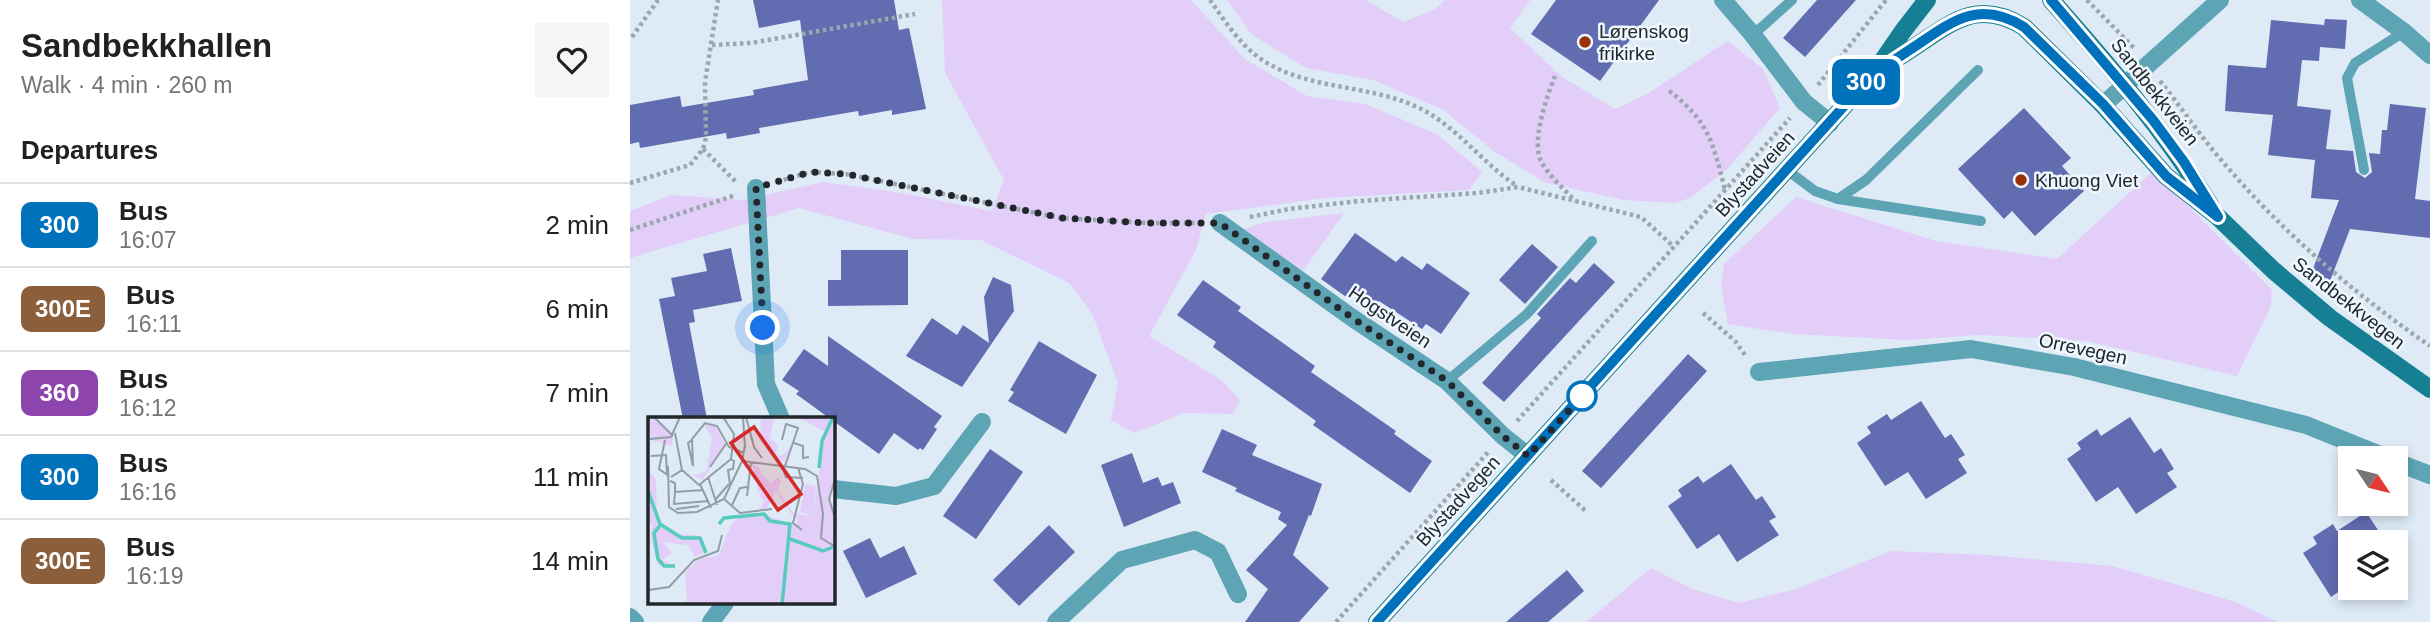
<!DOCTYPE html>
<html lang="en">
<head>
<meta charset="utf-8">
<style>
	body { margin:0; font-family:Helvetica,sans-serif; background:#f6f6f6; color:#202124; height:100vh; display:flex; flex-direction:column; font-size:26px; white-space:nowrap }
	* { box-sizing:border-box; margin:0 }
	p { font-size:23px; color:#757577 }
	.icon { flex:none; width:38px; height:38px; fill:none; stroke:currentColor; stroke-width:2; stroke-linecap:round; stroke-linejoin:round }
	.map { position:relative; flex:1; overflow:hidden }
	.details { display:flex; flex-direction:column; background:#fff; width:630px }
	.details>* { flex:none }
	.badge { padding:0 14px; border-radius:10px; font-size:24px; line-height:46px }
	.needle { width:46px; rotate:125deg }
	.fabs { position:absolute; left:1708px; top:446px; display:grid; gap:14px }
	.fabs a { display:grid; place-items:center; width:70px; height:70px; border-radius:0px; background:#fff; box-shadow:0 4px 10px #0003; font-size:35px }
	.you { position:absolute; width:35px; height:35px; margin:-18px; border:5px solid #fff; border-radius:50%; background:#1a73e8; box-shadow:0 0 0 10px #1a73e833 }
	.map>.badge { position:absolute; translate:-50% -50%; box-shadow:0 0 0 4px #fff }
	h2 { padding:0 21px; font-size:26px; line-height:63px }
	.round { display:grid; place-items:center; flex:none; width:74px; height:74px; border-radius:0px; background:#f6f6f6 }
	.summary { display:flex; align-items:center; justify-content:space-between; height:119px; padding:0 21px }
	h1 { font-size:33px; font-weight:600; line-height:52px }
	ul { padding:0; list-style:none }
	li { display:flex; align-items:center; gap:21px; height:84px; padding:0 21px; border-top:2px solid #e0e0e0 }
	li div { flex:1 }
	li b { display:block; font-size:26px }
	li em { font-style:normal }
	li .badge { min-width:77px; font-weight:700; text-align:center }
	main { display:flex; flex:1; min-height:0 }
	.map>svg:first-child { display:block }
</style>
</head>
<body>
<main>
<section class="details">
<div class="summary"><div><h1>Sandbekkhallen</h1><p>Walk · 4 min · 260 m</p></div><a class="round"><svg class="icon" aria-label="heart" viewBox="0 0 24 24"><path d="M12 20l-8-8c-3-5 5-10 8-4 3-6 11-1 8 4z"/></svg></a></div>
<h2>Departures</h2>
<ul>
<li><span class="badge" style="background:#0072bc;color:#fff">300</span><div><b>Bus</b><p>16:07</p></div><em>2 min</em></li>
<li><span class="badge" style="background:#8b5e3c;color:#fff">300E</span><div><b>Bus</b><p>16:11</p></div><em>6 min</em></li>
<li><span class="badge" style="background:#8e44ad;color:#fff">360</span><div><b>Bus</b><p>16:12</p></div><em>7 min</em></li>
<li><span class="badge" style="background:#0072bc;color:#fff">300</span><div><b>Bus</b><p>16:16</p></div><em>11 min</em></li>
<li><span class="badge" style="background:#8b5e3c;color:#fff">300E</span><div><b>Bus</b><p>16:19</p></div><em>14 min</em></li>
</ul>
</section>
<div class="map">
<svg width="1800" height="622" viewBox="0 0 1800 622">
	<rect width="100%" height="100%" fill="#deebf7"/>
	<g fill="#e2cef8">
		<path d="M 312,0 L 561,0 L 615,59 L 677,96 L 735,104 L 807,134 L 852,172 L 839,190 L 696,198 L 576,214 L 566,250 L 519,336 L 590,379 L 610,400 L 603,414 L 554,413 L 504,433 L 481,420 L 488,383 L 462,313 L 439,283 L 351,240 L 283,239 L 169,208 L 0,258 L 0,211 L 42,195 L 113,200 L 193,182 L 272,193 L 362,211 L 374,180 L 315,73 Z"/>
		<path d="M 597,0 L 736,0 L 773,22 L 805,9 L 815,0 L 900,0 L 880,28 L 932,77 L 985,109 L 1017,94 L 1098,41 L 1133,69 L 1150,108 L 1098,168 L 1060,198 L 1045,203 L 993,200 L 914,182 L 865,152 L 812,109 L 743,80 L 676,68 L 621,34 Z"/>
		<path d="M 1523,171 L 1642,290 L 1641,306 L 1607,376 L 1457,341 L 1349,335 L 1278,340 L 1162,334 L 1098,324 L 1091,286 L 1094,264 L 1166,197 L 1306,241 L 1427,259 Z"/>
		<path d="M 714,213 L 673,271 L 614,229 L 636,222 Z"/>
		<path d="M 1261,551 L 1357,555 L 1483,566 L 1606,602 L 1647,622 L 956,622 L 1021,568 L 1062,589 L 1109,603 L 1166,589 Z"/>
	</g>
	<g fill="#616cb1">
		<path d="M 123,0 L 264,0 L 269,30 L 279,28 L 296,109 L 262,115 L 262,110 L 229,116 L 228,111 L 129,128 L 130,133 L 97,139 L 96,133 L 10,148 L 9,142 L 0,144 L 0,105 L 50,96 L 52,107 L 124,95 L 123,90 L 178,80 L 170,20 L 129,28 Z"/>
		<path d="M 926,0 L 1029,0 L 970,81 L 901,34 Z"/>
		<path d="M 1187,0 L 1226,0 L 1175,57 L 1153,38 Z"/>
		<path d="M 1695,19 L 1717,20 L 1715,49 L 1690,47 L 1689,61 L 1672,60 L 1667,106 L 1701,110 L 1696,149 L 1723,151 L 1726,172 L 1735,178 L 1742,172 L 1739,153 L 1750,154 L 1752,130 L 1757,130 L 1760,104 L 1796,108 L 1785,199 L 1800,201 L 1800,238 L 1720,229 L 1700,281 L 1681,274 L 1709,200 L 1681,198 L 1685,160 L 1638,155 L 1643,115 L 1595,111 L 1598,65 L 1636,68 L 1641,20 L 1694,25 Z"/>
		<path d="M 1394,108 L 1441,158 L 1432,166 L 1454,191 L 1405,236 L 1382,211 L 1374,219 L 1328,169 Z"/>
		<path d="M 725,233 L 766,262 L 772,256 L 792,270 L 797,263 L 840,293 L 811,334 L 796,324 L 792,329 L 749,301 L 745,306 L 723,293 L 719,299 L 691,279 Z"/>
		<path d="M 902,244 L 928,267 L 895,304 L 869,280 Z"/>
		<path d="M 101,248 L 112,301 L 63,310 L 65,322 L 59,323 L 77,419 L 53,419 L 29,299 L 45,296 L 41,278 L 77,271 L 73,254 Z"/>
		<path d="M 211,250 L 278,250 L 278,305 L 198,306 L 198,280 L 211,280 Z"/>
		<path d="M 964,263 L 985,282 L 874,402 L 852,383 L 911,318 L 907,314 L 940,278 L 946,283 Z"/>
		<path d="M 363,277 L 381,285 L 384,311 L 332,387 L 276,356 L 302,318 L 327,335 L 333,325 L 359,343 L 354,297 Z"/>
		<path d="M 573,280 L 611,307 L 608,311 L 685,366 L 681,372 L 766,431 L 764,434 L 802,461 L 780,493 L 683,425 L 686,421 L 583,347 L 586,342 L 547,315 Z"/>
		<path d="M 198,336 L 312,416 L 304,427 L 307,429 L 293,450 L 290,448 L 288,450 L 264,433 L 249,454 L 166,394 L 169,391 L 152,380 L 174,349 L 198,366 Z"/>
		<path d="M 409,341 L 467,375 L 436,434 L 378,401 L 384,392 L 380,390 Z"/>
		<path d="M 1058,354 L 1077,371 L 971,488 L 952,471 Z"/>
		<path d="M 1291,401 L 1315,438 L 1321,434 L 1335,455 L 1328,459 L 1337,473 L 1296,499 L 1278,472 L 1255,486 L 1227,443 L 1241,433 L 1237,427 L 1257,414 L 1261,420 Z"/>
		<path d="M 1500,417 L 1524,453 L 1531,448 L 1544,469 L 1537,473 L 1547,487 L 1506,514 L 1488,487 L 1466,502 L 1437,459 L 1451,449 L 1447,443 L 1467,429 L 1471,436 Z"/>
		<path d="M 592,429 L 627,445 L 622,455 L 692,484 L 681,516 L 679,515 L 663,555 L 699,588 L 669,622 L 615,622 L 638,589 L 616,570 L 657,525 L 648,519 L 651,512 L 605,491 L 607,488 L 572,472 Z"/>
		<path d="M 360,449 L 393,472 L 346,539 L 313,516 Z"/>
		<path d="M 502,453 L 513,483 L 528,477 L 532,486 L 543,482 L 551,503 L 494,527 L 471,465 Z"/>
		<path d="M 1101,464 L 1126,500 L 1132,496 L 1146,517 L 1139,521 L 1149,535 L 1107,562 L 1089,534 L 1067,549 L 1038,506 L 1052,496 L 1048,490 L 1068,476 L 1073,483 Z"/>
		<path d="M 1736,512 L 1756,542 L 1720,542 L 1720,584 L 1701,597 L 1673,553 L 1687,544 L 1683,537 L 1703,524 L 1707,531 Z"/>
		<path d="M 419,525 L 445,552 L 389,606 L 363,580 Z"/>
		<path d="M 240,538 L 250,558 L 274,546 L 287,574 L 236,598 L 213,551 Z"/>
		<path d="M 937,570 L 954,591 L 918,622 L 876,622 Z"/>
	</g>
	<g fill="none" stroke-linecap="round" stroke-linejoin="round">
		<g stroke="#9ba6af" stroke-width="4.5" stroke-dasharray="3.5 3.5" stroke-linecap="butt">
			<path d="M 580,0 C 594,20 609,43 628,57 C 675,91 736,83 787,107 C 826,125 852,163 887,186"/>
			<path d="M 1457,0 L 1505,49"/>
			<path d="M 2,37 L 28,0"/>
			<path d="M 82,45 L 121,43 L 285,14"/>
			<path d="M 925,76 C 917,96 900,143 912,163 C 920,177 934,189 945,201"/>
			<path d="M 1530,81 C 1548,103 1564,127 1582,149 C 1644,225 1719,290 1800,346"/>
			<path d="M 1188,85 L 1256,0"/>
			<path d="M 1039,91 C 1079,121 1083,143 1095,190"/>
			<path d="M 73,149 L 107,183"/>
			<path d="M 147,182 L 180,172 L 216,174 L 431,218 L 518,223 L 570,223"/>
			<path d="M 0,183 L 60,165 L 73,149 L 76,138 L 75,82 L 88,0"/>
			<path d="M 620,217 L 659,209 L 729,201 L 848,193 L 888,187 L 1011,217 L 1044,247"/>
			<path d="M 0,230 L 106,195"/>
			<path d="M 1073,313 L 1105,341 L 1115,355"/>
			<path d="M 887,421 L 1160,118"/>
			<path d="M 921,480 L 957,512"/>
			<path d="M 706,622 L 860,450"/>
		</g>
		<g stroke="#5da5b5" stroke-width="10">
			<path d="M 1123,35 L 1162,0"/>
			<path d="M 1157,170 L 1185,191 L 1208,199 L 1236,180 L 1348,70"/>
			<path d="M 1734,170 L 1717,78 L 1725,63 L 1774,32"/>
			<path d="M 1208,199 L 1351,221"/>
			<path d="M 817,381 L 897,314 L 962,241"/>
		</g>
		<g stroke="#5da5b5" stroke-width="18">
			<path d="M 1093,0 L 1123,35 L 1174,102 L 1200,123"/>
			<path d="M 1730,0 L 1774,32 L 1800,55"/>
			<path d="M 1473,105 L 1590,0"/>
			<path d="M 126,188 L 136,384 L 151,419"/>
			<path d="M 590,223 L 721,317 L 817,381 L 873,436 L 898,456"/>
			<path d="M 1129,372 L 1341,349 L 1444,367 L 1676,425 L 1758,458"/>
			<path d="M 1766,462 L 1800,475"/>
			<path d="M 203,489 L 266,496 L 304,486 L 352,422"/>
			<path d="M 0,617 L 5,622"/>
			<path d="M 81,622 L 95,603"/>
			<path d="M 426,622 L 492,560 L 565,540 L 588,552 L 608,594"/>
		</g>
		<g stroke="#177f93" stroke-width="18">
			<path d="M 1421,0 C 1479,65 1535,131 1580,205"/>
			<path d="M 1252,68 C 1264,60 1277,52 1289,44 C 1326,19 1351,0 1394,27 L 1473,105 L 1536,176 L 1588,217 L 1643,270 L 1700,318 L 1800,389"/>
			<path d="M 747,622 L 1244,73 L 1273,31 L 1297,0"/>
		</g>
	</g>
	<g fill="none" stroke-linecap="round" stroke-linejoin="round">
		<g stroke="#fff" stroke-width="16">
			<path id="line" d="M 747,622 L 1244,73 C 1260,63 1275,53 1290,43 C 1326,18 1352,1 1394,27 L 1473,104 L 1536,176 L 1588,217 L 1554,162 L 1523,120 L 1421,0"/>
		</g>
		<use href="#line" stroke="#0072bc" stroke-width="10"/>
		<path stroke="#22272b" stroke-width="7" stroke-dasharray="0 12.6" d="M 133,328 L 126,188 L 180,172 L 216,174 L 432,218 L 518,223 L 590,223 L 721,317 L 817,381 L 873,436 L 898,456 L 952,396"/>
	</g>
	<g fill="#983208" stroke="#eff7ff" stroke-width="2.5">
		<circle cx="955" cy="42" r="7"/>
		<circle cx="1391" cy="180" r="7"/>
	</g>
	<circle fill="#fff" stroke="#0072bc" stroke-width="3.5" cx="952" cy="396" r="14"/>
	<g text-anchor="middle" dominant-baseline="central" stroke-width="5" stroke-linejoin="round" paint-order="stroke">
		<g font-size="19" fill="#22272b" stroke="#eff7ff" text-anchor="start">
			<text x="969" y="31">Lørenskog<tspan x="969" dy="22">frikirke</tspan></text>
			<text x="1405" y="180">Khuong Viet</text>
		</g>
		<g font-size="19" fill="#22272b" stroke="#eff7ff">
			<text transform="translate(1525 92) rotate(52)">Sandbekkveien</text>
			<text transform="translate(1125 174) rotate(-48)">Blystadveien</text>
			<text transform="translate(1719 303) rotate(38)">Sandbekkvegen</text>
			<text transform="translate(760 317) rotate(34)">Hogstveien</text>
			<text transform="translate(1453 349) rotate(12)">Orrevegen</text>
			<text transform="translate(828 501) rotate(-48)">Blystadvegen</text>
		</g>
	</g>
	<g transform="translate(18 417)">
		<rect width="187" height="187" fill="#deebf7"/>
		<path d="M 0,0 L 8,0 L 25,19 L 24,29 L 3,23 ZM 113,0 L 126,0 L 122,20 L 130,29 L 128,38 L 134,39 L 143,28 L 137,45 L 125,40 L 112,23 ZM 149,0 L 187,0 L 187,65 L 182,78 L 187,106 L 187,187 L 34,188 L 39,183 L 37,156 L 49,143 L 71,138 L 84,106 L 97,97 L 113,96 L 149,110 L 149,101 L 146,101 L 128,74 L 119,91 L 111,93 L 117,84 L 111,80 L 116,70 L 111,77 L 104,47 L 112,51 L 115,69 L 114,57 L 123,66 L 129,60 L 133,63 L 130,74 L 146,97 L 164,98 L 152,95 L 157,67 L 168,69 L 166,92 L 177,15 ZM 56,7 L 66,8 L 77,27 L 55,63 L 45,58 L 58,55 L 64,21 ZM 0,53 L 8,62 L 9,100 L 24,117 L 48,118 L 56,123 L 56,135 L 47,140 L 40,128 L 15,125 L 24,136 L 14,143 L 25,148 L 10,148 L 3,124 L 4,107 L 0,107 Z" fill="#e2cef8"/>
		<path fill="none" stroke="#56ccbc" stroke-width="3.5" d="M 171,51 L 174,24 L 185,0M 0,74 L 12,107 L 34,121 L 52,121 L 58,136M 14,106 L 6,116 L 10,142 L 16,149 L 27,149M 71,107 L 76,101 L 116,97 L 122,104 L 142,107 L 134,188M 142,122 L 175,134 L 185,130"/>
		<path fill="none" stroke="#939da5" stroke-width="2" d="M 95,0 L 97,31M 98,0 L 106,30 L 114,41M 7,1 L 25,19M 2,22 L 23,20 L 32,0M 17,23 L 11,52 L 21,59M 44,23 L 40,26 L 45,49 L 44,22 L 57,6 L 69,9 L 81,30 L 96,36M 134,23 L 138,7 L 150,11 L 137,49M 146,26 L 155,29 L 155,41 L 161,40M 97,28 L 94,44 L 157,52 L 169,59 L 175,97 L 173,121 L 188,130M 3,39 L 18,38 L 19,57M 20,49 L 21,90 L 30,96 L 49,95 L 76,82 L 94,44M 62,50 L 78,27M 150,51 L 155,67 L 145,106 L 154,113M 34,53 L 51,68 L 83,42 L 86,17 L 75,0M 136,55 L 138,60 L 155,61M 188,59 L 181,82 L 188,104M 23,60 L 34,53 L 27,16M 60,60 L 69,88M 22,64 L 27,66 L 27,75 L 55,73M 52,67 L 63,91M 82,67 L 80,53 L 85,52 L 86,44 L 83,42M 27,75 L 26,87 L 61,84M 99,79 L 103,45M 76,82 L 92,96 L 124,92M 67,83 L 81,67M 84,88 L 92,71 L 99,70M 28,92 L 51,89M 0,173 L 21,170 L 46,143 L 70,134 L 74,118"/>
		<path fill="#d62828" fill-opacity="0.15" stroke="#d62828" stroke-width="3.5" d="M 106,10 L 153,77 L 130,93 L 83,26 Z"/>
		<rect width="187" height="187" fill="none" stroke="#22272b" stroke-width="3.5"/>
	</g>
</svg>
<div class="fabs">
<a><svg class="needle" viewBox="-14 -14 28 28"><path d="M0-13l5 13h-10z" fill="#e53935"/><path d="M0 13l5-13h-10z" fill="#757577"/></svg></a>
<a><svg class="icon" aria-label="layers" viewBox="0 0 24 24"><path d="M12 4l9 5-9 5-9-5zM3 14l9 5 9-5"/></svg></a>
</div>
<div class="you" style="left:133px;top:328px"></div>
<b class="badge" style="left:1236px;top:82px;background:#0072bc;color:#fff">300</b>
</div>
</main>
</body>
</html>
